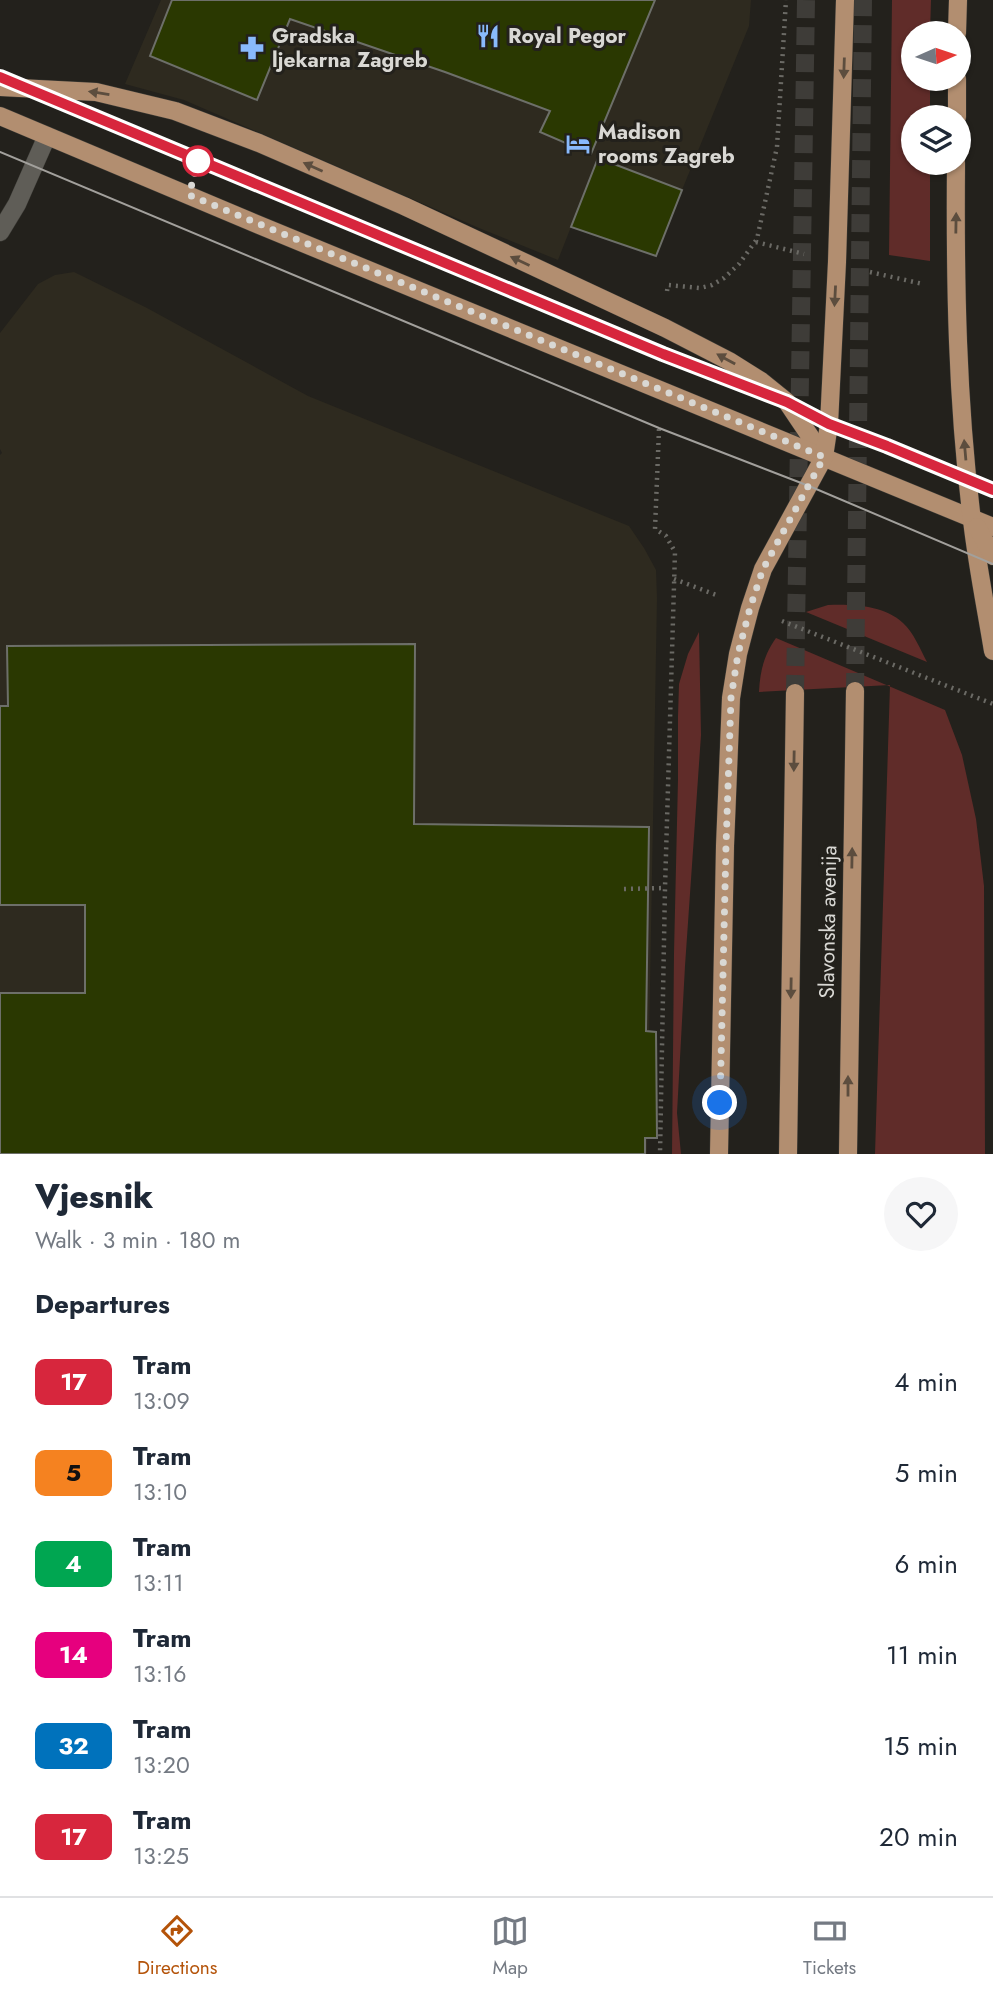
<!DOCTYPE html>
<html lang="en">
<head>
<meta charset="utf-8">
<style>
	body { margin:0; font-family:Jost,sans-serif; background:#f6f6f7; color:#1f2937; height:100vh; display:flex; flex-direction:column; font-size:26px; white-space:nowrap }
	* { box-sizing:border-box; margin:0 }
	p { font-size:23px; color:#747a83 }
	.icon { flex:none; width:38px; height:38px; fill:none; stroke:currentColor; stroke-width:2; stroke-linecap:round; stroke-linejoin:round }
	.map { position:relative; height:1154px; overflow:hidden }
	.panel { display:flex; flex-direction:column; background:#fff; flex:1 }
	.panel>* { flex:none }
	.badge { padding:0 14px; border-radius:10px; font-size:24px; line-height:46px }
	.needle { width:46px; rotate:87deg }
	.buttons { position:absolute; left:901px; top:21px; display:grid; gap:14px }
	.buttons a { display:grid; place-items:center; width:70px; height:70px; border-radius:50%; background:#fff; box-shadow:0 2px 5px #0004; font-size:35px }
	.you { position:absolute; width:35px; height:35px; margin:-18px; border:5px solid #fff; border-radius:50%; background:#1a73e8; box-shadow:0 0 0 10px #1a73e833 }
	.map>.badge { position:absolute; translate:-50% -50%; box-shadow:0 0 0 4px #fff }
	h2 { padding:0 35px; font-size:26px; line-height:63px }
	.round { display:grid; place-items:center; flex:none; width:74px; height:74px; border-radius:37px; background:#f6f6f7 }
	.overview { display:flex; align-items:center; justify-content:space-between; height:119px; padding:0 35px }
	h1 { font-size:33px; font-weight:800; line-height:52px }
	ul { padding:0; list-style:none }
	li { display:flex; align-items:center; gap:21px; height:91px; padding:0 35px }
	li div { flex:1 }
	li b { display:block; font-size:26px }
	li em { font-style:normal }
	li .badge { min-width:77px; font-weight:700; text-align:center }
	.tab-bar { display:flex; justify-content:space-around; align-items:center; height:98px; border-top:2px solid #e0e1e3; background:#fff; font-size:19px; color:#747a83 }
	.tab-bar a { display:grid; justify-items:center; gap:4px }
	.tab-bar .selected { color:#b45309 }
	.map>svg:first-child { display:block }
</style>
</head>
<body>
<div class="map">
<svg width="993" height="1154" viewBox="0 0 993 1154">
	<rect width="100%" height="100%" fill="#23211c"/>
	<g fill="#2e2a1f">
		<path d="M 161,0 L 751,0 L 749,26 L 682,190 L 598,158 L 558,260 L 479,228 L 184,100 L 125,84 Z"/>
		<path d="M 74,272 L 147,308 L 308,396 L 629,526 L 644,548 L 656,570 L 657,598 L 647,1154 L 0,1154 L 0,455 L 2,453 L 0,449 L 0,333 L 38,284 L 55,275 Z"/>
	</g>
	<g fill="#602c29">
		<path d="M 892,0 L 931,0 L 930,33 L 914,33 L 914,79 L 930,79 L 930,117 L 914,117 L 914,163 L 930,163 L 930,261 L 889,255 Z"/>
		<path d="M 828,605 C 852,604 884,605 903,623 C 914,633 920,649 927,662 L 806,612 Z"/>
		<path d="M 699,632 L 701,735 L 685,966 L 677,1113 L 681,1154 L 672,1154 L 674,953 L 678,779 L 678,716 L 679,684 L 688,654 Z"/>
		<path d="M 776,638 L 945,710 L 962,755 L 976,819 L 984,886 L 985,1154 L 875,1154 L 890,685 L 759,692 C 760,671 764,655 776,638 Z"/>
	</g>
	<g fill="#2a3801" stroke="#6d6f69" stroke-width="2">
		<path d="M 172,0 L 655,0 L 591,154 L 540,132 L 550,111 L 445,72 L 290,19 L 257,100 L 150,56 Z"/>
		<path d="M 598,158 L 682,190 L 656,256 L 571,227 Z"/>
		<path d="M 415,644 L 414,824 L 649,827 L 646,1031 L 656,1032 L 657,1138 L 645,1138 L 645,1154 L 0,1154 L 0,993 L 85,993 L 85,905 L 0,905 L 0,706 L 8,706 L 7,646 Z"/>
	</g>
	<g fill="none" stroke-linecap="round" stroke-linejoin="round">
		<g stroke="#3e3c38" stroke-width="18" stroke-dasharray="18 9" stroke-linecap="butt">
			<path d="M 855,691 L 863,0"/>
			<path d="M 795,693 L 806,0"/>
		</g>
		<g stroke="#3d3c37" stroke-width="19">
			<path id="minor" d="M 0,232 L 17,204 L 47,136"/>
		</g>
		<g stroke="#3d3c37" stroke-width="19">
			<g id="major">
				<path d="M 957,33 L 958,0"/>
				<path d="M 0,87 L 96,92 L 175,111 L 259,143 L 404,206 L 665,328 L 729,361 L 761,381 L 787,402 L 824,457"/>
				<path d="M 0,116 L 259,225 L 993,527"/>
				<path d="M 957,117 L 957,79"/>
				<path d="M 956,163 C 955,282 957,401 972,520 C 977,564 986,608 993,651"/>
				<path d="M 977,527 L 993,556"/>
				<path d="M 719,1154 L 725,846 L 731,698 L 738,654 L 750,608 L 763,569 L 824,457 L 829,424 L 837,262 L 845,0"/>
				<path d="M 788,1154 L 795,693"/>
				<path d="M 848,1154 L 855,691"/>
			</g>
		</g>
		<g stroke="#6b6a65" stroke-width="4.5" stroke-dasharray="2 5" stroke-linecap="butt">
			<path d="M 756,242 L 804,254"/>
			<path d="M 870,272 L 923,284"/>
			<path d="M 667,291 L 668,285 L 700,288 L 712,285 L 724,278 L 739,264 L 757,239 L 777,147 L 786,0"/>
			<path d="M 659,429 L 655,529 L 666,536 L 675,552 L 665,888 L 660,1154"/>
			<path d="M 674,579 L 719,596"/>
			<path d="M 782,621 L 993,704"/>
			<path d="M 624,889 L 665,888"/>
		</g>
		<use href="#minor" stroke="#5f5d57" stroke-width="18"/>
		<use href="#major" stroke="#b28e70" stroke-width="18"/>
		<g stroke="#a2a09c" stroke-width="2">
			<path d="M 0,77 L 663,353 L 787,402 L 829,424 L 887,446 L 993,490"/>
			<path d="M 0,152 L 659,428 L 809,486 L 993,564"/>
		</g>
	</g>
	<defs><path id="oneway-solid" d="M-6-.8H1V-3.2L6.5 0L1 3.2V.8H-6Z" transform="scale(1.75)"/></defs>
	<g fill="#5c4d3e">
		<use href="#oneway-solid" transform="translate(844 68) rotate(92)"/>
		<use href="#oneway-solid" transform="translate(99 93) rotate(-171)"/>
		<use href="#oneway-solid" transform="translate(313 167) rotate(-156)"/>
		<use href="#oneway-solid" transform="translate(956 223) rotate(-89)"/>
		<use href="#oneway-solid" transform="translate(520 261) rotate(-155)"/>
		<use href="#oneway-solid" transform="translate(835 296) rotate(93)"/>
		<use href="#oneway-solid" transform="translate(726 359) rotate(-151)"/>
		<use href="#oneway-solid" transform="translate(965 450) rotate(-95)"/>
		<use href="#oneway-solid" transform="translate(794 761) rotate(91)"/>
		<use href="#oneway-solid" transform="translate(852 858) rotate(-89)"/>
		<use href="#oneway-solid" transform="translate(791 988) rotate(91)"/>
		<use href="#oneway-solid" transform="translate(848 1086) rotate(-90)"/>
	</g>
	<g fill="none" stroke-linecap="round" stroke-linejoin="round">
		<g stroke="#fff" stroke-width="16">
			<path id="line" d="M 0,77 L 663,354 L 787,402 L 829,424 L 887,446 L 993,490"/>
		</g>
		<use href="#line" stroke="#d7263d" stroke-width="10"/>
		<path stroke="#d9d8d4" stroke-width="7" stroke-dasharray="0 12.6" d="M 198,161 L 189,195 L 824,457 L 763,569 L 750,608 L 738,654 L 731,698 L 726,846 L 720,1103"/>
	</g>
	<defs>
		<g id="restaurant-bare" transform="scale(1.89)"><path d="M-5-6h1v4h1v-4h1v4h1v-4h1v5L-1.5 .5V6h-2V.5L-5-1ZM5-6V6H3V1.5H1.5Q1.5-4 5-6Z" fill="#89bafc" stroke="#23211c" stroke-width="2.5" paint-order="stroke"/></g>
		<g id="pharmacy-bare" transform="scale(1.89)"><path d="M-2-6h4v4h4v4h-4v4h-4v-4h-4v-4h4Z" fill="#89bafc" stroke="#23211c" stroke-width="2.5" paint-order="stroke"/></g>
		<g id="hotel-bare" transform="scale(1.89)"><path d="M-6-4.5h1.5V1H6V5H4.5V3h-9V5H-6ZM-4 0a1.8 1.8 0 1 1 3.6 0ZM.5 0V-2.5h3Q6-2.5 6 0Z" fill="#89bafc" stroke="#23211c" stroke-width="2.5" paint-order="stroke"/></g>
	</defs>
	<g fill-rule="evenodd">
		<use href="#restaurant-bare" x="488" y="36"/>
		<use href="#pharmacy-bare" x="252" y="48"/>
		<use href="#hotel-bare" x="578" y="144"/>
	</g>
	<circle fill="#fff" stroke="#d7263d" stroke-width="3.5" cx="198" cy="161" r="14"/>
	<g text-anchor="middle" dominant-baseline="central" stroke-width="6" stroke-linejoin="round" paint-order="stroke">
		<g font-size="21" font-weight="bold" fill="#d9d8d4" stroke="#23211c" text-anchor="start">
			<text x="272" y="36">Gradska<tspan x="272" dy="24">ljekarna Zagreb</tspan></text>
			<text x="508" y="36">Royal Pegor</text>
			<text x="598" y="132">Madison<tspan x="598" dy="24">rooms Zagreb</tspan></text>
		</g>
		<g font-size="21" fill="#d9d8d4" stroke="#23211c">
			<text transform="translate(828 922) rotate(-89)">Slavonska avenija</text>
		</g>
	</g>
</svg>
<div class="buttons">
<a><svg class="needle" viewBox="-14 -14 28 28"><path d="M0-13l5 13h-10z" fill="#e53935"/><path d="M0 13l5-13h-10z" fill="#747a83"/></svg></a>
<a><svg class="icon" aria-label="layers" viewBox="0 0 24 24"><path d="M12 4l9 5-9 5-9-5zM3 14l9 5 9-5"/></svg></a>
</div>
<div class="you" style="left:720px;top:1103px"></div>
</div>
<section class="panel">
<div class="overview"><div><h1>Vjesnik</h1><p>Walk · 3 min · 180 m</p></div><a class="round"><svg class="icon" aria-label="heart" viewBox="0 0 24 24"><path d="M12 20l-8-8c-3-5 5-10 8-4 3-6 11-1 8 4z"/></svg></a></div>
<h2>Departures</h2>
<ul>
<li><span class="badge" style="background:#d7263d;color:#fff">17</span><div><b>Tram</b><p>13:09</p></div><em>4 min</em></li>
<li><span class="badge" style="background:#f58220;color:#111">5</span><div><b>Tram</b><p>13:10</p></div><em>5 min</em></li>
<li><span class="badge" style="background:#00a651;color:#fff">4</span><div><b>Tram</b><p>13:11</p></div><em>6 min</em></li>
<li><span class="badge" style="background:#e6007e;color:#fff">14</span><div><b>Tram</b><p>13:16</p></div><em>11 min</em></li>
<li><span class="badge" style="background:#0072bc;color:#fff">32</span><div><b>Tram</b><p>13:20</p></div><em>15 min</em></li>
<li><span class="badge" style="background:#d7263d;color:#fff">17</span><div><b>Tram</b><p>13:25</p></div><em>20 min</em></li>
</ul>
</section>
<nav class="tab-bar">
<a class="selected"><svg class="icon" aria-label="directions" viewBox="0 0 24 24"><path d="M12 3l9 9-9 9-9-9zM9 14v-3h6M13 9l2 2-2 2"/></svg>Directions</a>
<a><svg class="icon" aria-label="map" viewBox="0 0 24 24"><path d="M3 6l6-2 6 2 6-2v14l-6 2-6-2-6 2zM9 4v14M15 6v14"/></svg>Map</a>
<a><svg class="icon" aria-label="tickets" viewBox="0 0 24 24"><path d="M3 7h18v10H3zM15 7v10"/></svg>Tickets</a>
</nav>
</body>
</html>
